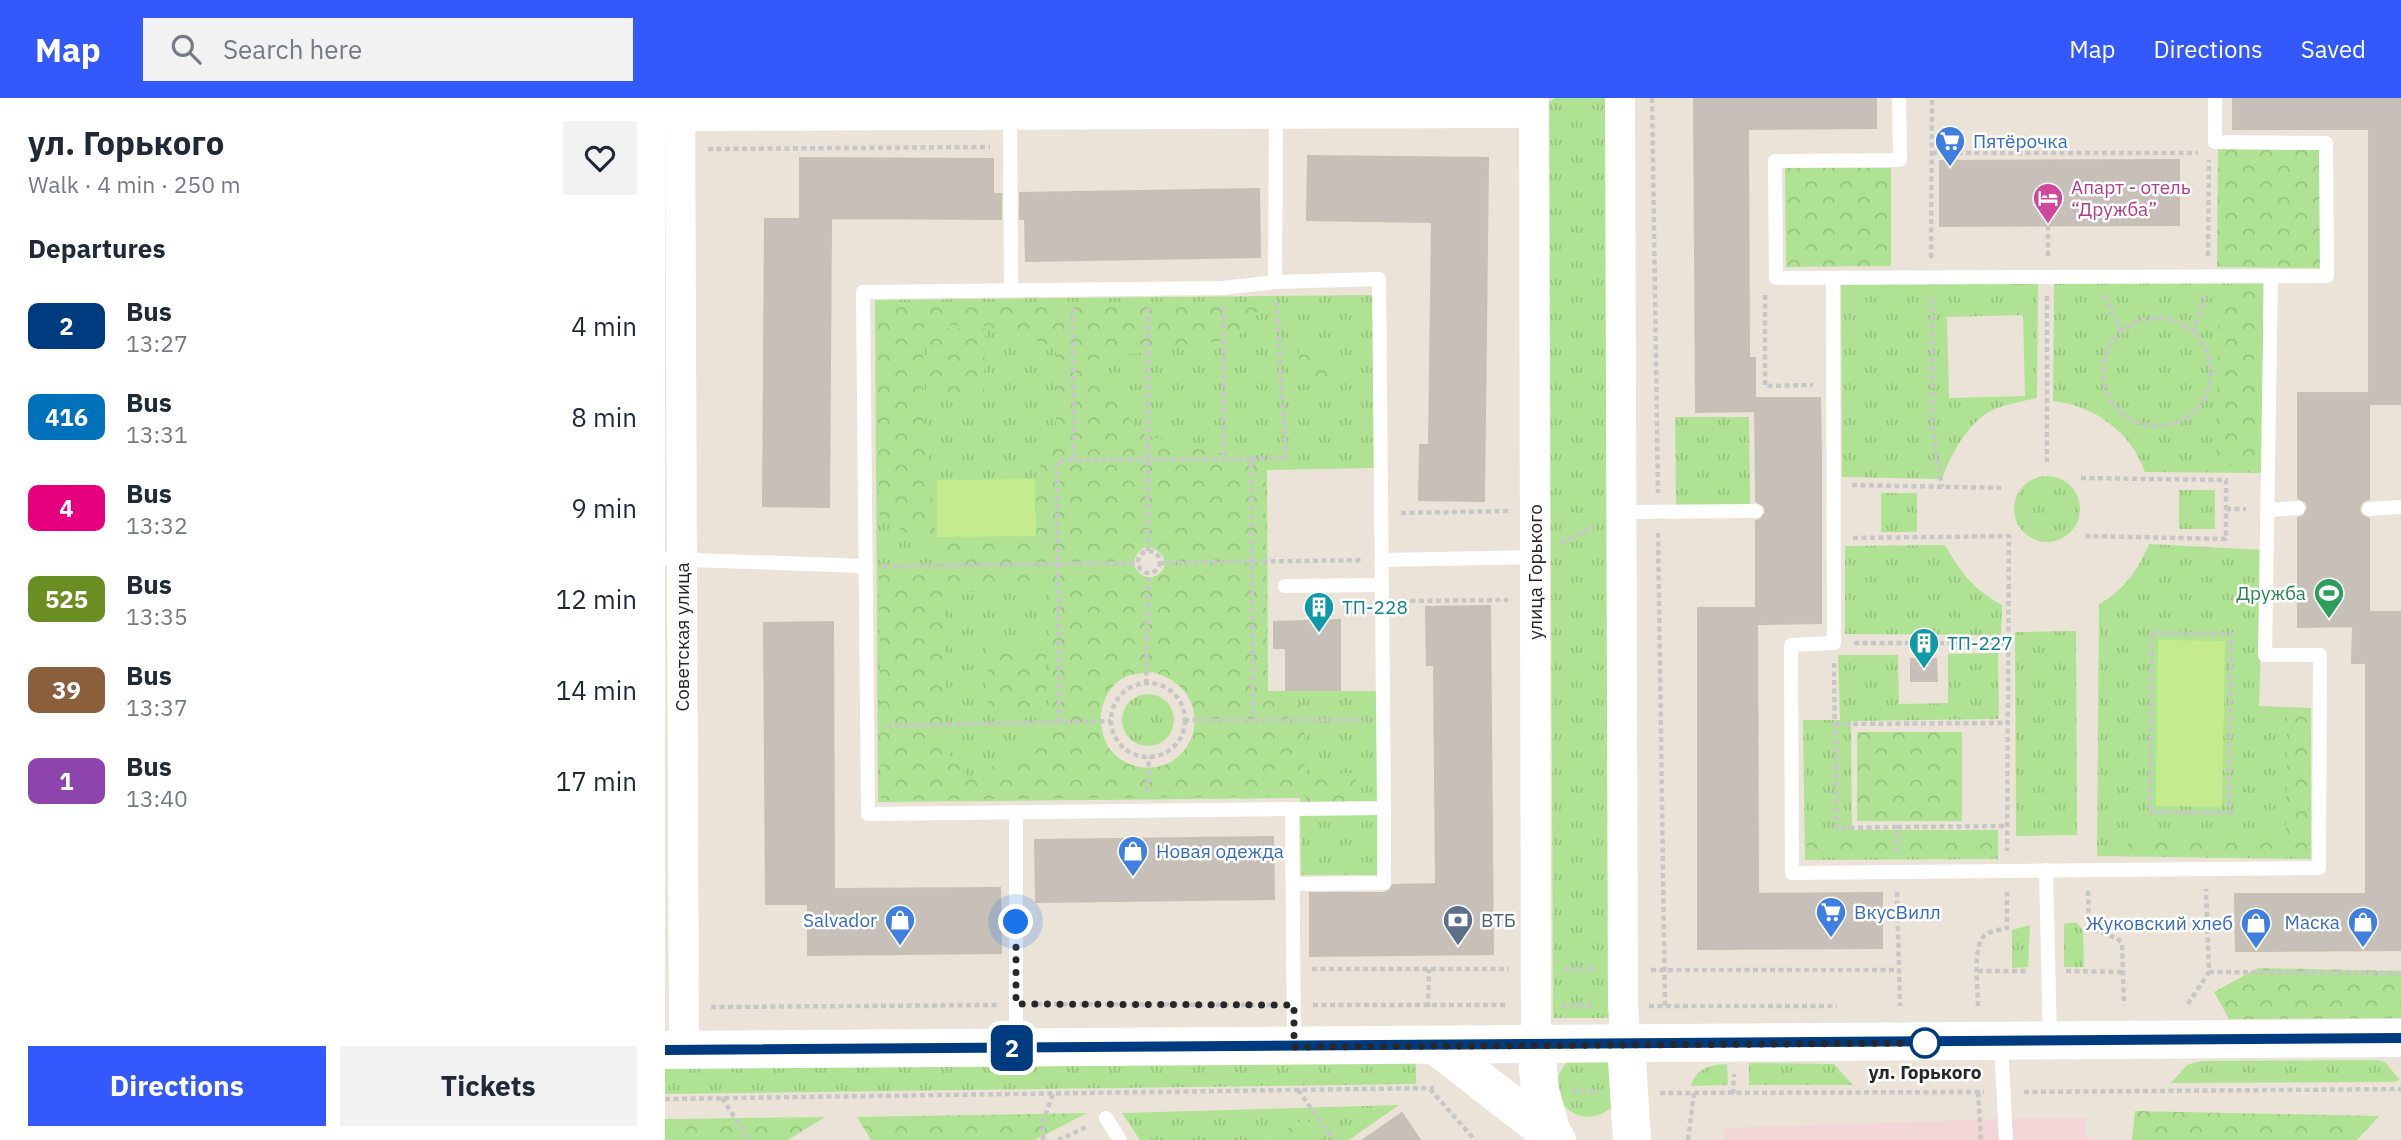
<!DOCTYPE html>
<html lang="en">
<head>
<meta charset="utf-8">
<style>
	body { margin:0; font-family:"IBM Plex Sans",sans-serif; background:#f2f2f3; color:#1f2937; height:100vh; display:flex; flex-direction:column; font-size:26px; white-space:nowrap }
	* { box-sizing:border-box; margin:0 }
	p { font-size:23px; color:#747a83 }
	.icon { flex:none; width:38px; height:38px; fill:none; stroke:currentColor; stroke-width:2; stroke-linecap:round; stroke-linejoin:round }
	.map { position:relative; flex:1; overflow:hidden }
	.drawer { display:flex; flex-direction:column; background:#fff; width:665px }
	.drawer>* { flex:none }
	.badge { padding:0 14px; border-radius:10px; font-size:24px; line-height:46px }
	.you { position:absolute; width:35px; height:35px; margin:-18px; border:5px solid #fff; border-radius:50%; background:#1a73e8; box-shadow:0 0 0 10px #1a73e833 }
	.map>.badge { position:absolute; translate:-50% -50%; box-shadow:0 0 0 4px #fff }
	h2 { padding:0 28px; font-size:26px; line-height:63px }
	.round { display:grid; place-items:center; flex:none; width:74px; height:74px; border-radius:0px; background:#f2f2f3 }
	.headline { display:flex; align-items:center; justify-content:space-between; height:119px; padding:0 28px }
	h1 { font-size:33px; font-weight:700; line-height:52px }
	.action { display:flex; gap:14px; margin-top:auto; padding:14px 28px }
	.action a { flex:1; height:80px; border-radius:0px; background:#3359fd; color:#fff; font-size:28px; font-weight:700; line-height:80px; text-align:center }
	.action a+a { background:#f2f2f3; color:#1f2937 }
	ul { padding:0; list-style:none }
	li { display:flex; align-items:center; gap:21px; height:91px; padding:0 28px }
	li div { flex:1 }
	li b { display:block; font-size:26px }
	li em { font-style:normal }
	li .badge { min-width:77px; font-weight:700; text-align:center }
	header { display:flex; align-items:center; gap:42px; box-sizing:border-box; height:98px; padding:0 35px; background:#3359fd; color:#fff }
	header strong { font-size:33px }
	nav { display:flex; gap:38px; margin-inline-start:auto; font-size:24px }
	.search { width:490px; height:63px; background:#f2f2f3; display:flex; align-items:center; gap:18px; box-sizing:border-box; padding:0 24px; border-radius:0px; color:#747a83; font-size:26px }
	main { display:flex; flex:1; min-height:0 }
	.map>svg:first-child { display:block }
</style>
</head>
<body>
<header>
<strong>Map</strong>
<div class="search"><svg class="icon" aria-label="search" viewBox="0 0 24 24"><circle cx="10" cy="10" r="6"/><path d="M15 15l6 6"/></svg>Search here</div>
<nav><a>Map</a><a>Directions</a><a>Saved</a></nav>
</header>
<main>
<section class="drawer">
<div class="headline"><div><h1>ул. Горького</h1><p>Walk · 4 min · 250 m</p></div><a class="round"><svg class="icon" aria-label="heart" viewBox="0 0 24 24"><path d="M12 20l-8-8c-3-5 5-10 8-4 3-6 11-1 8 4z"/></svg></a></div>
<h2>Departures</h2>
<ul>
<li><span class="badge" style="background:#003b80;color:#fff">2</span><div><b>Bus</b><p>13:27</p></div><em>4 min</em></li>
<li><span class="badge" style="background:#0072bc;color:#fff">416</span><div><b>Bus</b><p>13:31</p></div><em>8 min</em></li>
<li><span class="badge" style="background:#e6007e;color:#fff">4</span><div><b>Bus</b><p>13:32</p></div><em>9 min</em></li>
<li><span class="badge" style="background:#6b8e23;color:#fff">525</span><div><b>Bus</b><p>13:35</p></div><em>12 min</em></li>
<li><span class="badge" style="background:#8b5e3c;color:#fff">39</span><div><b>Bus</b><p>13:37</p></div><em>14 min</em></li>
<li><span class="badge" style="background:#8e44ad;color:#fff">1</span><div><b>Bus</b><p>13:40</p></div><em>17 min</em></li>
</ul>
<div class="action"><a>Directions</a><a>Tickets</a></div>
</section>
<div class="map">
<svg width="1736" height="1042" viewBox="0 0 1736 1042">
	<defs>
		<pattern id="grass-tufts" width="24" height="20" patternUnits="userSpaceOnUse" patternTransform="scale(1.75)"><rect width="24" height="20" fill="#afe393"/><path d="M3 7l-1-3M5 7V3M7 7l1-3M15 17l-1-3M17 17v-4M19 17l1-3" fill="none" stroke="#97c37f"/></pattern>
		<pattern id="forest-crowns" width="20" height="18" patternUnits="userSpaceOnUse" patternTransform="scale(1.75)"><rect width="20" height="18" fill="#afe393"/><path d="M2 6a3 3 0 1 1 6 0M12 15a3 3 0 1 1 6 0" fill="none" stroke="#97c37f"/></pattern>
	</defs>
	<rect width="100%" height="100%" fill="#ebe3d8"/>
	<path fill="#f2d5d6" d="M 1368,1020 L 1421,1020 L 1420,1035 L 1427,1042 L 1060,1042 L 1059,1030 Z"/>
	<g fill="url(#grass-tufts)" fill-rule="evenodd">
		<path d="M 890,0 L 941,0 L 948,920 L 888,920 L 884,4 Z"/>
		<path d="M 1373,184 L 1372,300 C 1355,304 1333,307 1319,317 C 1299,332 1285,359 1277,381 L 1177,379 L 1176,187 ZM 1358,217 L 1360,298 L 1284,300 L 1282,219 Z"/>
		<path d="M 1389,184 L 1598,185 L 1598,375 L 1480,374 C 1466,334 1430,308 1388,303 Z"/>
		<path d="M 708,197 L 709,370 L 602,372 L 603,593 L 712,593 L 714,777 L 636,777 L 635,700 L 213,704 L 210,202 ZM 482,448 C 495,451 508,464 494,476 C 478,489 454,462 482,448 ZM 488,574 C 561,595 528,687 467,667 C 455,663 444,654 440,642 C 430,620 438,588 462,578 C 470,575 480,575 488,574 Z"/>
		<path d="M 1010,319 L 1084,319 L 1085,407 L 1011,407 Z"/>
		<circle cx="1382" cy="411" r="33"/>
		<rect x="1514" y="392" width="36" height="39"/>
		<rect x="1216" y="395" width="36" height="39"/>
		<path d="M 1484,446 L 1599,452 L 1594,608 L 1646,610 L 1646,761 L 1432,758 L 1434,506 C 1458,494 1474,470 1484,446 Z"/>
		<path d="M 1280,447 C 1297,476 1307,490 1337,507 L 1336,537 L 1180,536 L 1180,448 Z"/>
		<path d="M 1411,533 L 1412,737 L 1351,738 L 1350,534 Z"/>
		<path d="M 1333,555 L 1334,621 L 1186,623 L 1187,732 L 1333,732 L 1333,761 L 1140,762 L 1138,622 L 1175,622 L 1173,557 L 1233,557 L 1234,606 L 1283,605 L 1283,556 Z"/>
		<circle cx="483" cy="622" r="26"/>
		<path d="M 1403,825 L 1412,825 L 1418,833 L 1419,869 L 1399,869 L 1399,826 Z"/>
		<path d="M 1365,827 L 1363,869 L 1347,870 L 1347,832 Z"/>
		<path d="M 907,960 L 943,962 L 950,1007 C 911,1042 869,990 907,960 Z"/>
		<path d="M 1712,962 L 1720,964 L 1735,982 L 1728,984 L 1506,985 L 1522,967 L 1536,963 Z"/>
		<path d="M 751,965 L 751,986 L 0,996 L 0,970 Z"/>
		<path d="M 1084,965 L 1169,966 L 1188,987 L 1084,987 Z"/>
		<path d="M 1062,966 L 1063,987 L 1026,988 C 1031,970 1045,967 1062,966 Z"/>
		<path d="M 734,1007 L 684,1042 L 655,1042 L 641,1020 L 602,1042 L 475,1042 L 457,1015 Z"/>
	</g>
	<g fill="url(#forest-crowns)" fill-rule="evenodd">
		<path d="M 1553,51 L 1657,52 L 1657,170 L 1552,169 Z"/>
		<path d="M 1120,70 L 1226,70 L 1226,168 L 1121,169 Z"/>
		<path d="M 1554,191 L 1591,193 L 1591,368 L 1551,367 Z"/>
		<path d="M 212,204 L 600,204 L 572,240 L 430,262 L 473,335 L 600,369 L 602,596 L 639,608 L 640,676 L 691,675 L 691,705 L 641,706 L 641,698 L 216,702 L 214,477 L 286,464 L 214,417 ZM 259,227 L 321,228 L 391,249 L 391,327 L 371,377 L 371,440 L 271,440 L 258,298 ZM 482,448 C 495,451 508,464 494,476 C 478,489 454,462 482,448 ZM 384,492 L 384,614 L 380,639 L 305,681 L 281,652 L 279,494 ZM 488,574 C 561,595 528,687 467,667 C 455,663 444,654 440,642 C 430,620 438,588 462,578 C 470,575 480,575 488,574 Z"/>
		<path d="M 262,230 L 320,230 L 319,296 L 261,296 Z"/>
		<rect x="634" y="247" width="32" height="33"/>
		<rect x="323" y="547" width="58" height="66"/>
		<path d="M 1622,618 L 1644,618 L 1643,758 L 1463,757 L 1463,737 L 1621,737 Z"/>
		<rect x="1192" y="634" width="105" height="89"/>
		<rect x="1142" y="736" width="188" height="23"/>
		<path d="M 1593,870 L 1736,873 L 1736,920 L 1564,921 L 1549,894 Z"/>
		<path d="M 1470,1013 L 1714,1018 L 1692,1042 L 1467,1042 Z"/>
		<path d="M 422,1015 L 370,1042 L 206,1042 L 192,1019 Z"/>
		<path d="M 160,1019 L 123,1042 L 0,1042 L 0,1021 Z"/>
		<path d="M 641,1020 L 655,1042 L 602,1042 Z"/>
	</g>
	<g fill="#c4eb8e">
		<path d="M 370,381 L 371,438 L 272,439 L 272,382 Z"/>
		<path d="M 1493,542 L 1560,543 L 1557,709 L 1491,708 Z"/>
	</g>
	<g fill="#c6c0b8" stroke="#c6bfb2" stroke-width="2">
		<path d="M 1029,0 L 1211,0 L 1211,30 L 1083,31 L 1084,260 L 1090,260 L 1090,313 L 1031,314 Z"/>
		<path d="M 1568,0 L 1736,0 L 1736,306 L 1704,306 L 1704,401 L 1698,403 L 1694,411 L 1696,417 L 1704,421 L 1704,514 L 1736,514 L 1736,852 L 1571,853 L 1570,796 L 1701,796 L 1701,565 L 1687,565 L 1688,528 L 1633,529 L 1633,420 L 1639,418 L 1643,410 L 1641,404 L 1633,400 L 1633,295 L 1704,295 L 1704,31 L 1568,31 Z"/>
		<path d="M 643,58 L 823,60 L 819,403 L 754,402 L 755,347 L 764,347 L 767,124 L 642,122 Z"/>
		<path d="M 135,60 L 328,61 L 328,96 L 336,96 L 336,121 L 166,120 L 164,409 L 98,408 L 100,121 L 135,121 Z"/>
		<path d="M 1514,62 L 1514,127 L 1275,128 L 1275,63 Z"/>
		<path d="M 594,91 L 595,159 L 361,163 L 360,121 L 355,121 L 355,95 Z"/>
		<path d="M 1090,300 L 1155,300 L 1156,358 L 1156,525 L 1092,526 L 1093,796 L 1217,795 L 1217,850 L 1033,851 L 1033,510 L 1091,510 L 1091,423 L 1096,421 L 1101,414 L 1099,408 L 1091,403 Z"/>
		<path d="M 825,508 L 828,856 L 645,858 L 645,795 L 719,795 L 724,793 L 728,787 L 771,786 L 769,567 L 762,567 L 761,509 Z"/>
		<path d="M 675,522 L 675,592 L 621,592 L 621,550 L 609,550 L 609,524 Z"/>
		<path d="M 168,524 L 169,791 L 335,790 L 336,855 L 143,857 L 143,806 L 101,806 L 99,525 Z"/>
		<path d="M 1246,561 L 1271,561 L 1272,583 L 1246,583 Z"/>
		<path d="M 608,739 L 609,801 L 371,804 L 370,742 Z"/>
		<path d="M 737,1015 L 755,1042 L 698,1042 Z"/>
	</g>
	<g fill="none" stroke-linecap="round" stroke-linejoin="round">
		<g stroke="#c7c7c7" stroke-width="4.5" stroke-dasharray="5 3.5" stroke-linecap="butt">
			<path d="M 987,0 L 993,395"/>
			<path d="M 43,51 L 325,49"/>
			<path d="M 1267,55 L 1533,55"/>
			<path d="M 1383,158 L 1383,127"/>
			<path d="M 1543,158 L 1544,62"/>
			<path d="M 1266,160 L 1267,0"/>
			<path d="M 1100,197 L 1100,288 L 1148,287"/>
			<path d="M 1382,198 L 1382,364"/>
			<path d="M 1439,198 L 1457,233"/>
			<path d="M 1267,200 L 1267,328 L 1277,389"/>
			<path d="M 558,208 L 559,361"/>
			<path d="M 408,210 L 409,362"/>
			<circle cx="1492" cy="274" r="54"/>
			<path d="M 1528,234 L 1540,198"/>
			<path d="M 586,361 L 621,360 L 611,204"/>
			<path d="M 1416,380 L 1561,382 L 1561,441 L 1420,438"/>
			<path d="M 1187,387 L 1340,390"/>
			<path d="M 1561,411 L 1581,411"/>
			<path d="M 736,415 L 843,413"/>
			<path d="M 993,435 L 1000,908"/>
			<path d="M 1188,440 L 1344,438 L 1342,753"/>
			<path d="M 896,445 L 929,429"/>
			<circle cx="484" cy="464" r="11"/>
			<path d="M 483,453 L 483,209"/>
			<path d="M 495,465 L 699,462"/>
			<path d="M 218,468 L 473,465"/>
			<path d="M 737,503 L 843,502"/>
			<path d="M 1487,535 L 1566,536 L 1564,715 L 1485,714 Z"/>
			<path d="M 1189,545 L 1342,545"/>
			<path d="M 1169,565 L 1171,730 L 1232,729 L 1232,754"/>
			<circle cx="483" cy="622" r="37"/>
			<path d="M 481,586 L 483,475"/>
			<path d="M 519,622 L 700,622"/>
			<path d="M 394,624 L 392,363 L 409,362 L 586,361 L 588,622"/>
			<path d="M 1171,626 L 1342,625"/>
			<path d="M 222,628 L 446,623"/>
			<path d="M 482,694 L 484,659"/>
			<path d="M 1232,729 L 1342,728"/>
			<path d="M 1423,793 L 1424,831 L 1452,840 L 1457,845 L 1459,907"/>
			<path d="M 1232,794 L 1235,908"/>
			<path d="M 647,871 L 844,871"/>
			<path d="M 899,871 L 932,871"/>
			<path d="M 986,872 L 1234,872"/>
			<path d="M 1313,873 L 1364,873"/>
			<path d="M 1401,873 L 1458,874"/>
			<path d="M 1544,874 L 1736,875"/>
			<path d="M 372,906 L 608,907"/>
			<path d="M 1523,906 L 1544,874 L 1541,791"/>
			<path d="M 648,907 L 843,907"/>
			<path d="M 897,907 L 930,907"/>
			<path d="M 984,908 L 1172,908"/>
			<path d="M 1313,908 C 1313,890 1307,848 1320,837 C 1326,833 1335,832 1342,830 L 1342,794"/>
			<path d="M 46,909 L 332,907"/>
			<path d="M 763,909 L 764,871"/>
			<path d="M 765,991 L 810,1042"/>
			<path d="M 633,992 L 669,1042"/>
			<path d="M 907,993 L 934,994"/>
			<path d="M 1313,994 L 1316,1042"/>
			<path d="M 1359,994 L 1736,991"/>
			<path d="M 995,995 L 1319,994"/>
			<path d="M 1068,996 L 1069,976"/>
			<path d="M 57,1000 L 84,1042"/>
			<path d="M 0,1001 L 769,990"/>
			<path d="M 378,1042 L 378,1023 L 388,996"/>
			<path d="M 393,1042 L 424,1028"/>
			<path d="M 1023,1042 L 1029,995"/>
		</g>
		<g stroke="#fff" stroke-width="14">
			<path d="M 1234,0 L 1235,62 L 1110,63 L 1111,180 L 1662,178 L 1661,45 L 1550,44 L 1550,0"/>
			<path d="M 345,15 L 346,192"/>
			<path d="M 1168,180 L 1169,545 L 1126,547 L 1127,775 L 1654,770 L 1655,557 L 1600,557 L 1606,178"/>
			<path d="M 714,181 L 719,710 L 203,716 L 198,194 L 558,190 L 610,184 Z"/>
			<path d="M 610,184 L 611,14"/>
			<path d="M 1704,411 L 1736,409"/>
			<path d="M 1604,412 L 1633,410"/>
			<path d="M 958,414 L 1091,413"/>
			<path d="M 0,461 L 201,468"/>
			<path d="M 717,462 L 870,459"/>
			<path d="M 620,488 L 717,487"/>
			<path d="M 627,711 L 629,948"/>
			<path d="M 1381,772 L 1385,943"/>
			<path d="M 628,786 L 719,785 L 719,710"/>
			<path d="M 1336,946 L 1341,1042"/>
			<path d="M 351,947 L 351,714"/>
			<path d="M 441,1020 L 455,1042"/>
		</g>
		<g stroke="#fff" stroke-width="30">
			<path d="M 15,0 L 19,952"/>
			<path d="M 869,0 L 871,948"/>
			<path d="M 955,0 L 958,908 L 961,947"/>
		</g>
		<g stroke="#fff" stroke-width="38">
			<path d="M 0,14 L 849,11 L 859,0"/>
			<path d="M 961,947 L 967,1042"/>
			<path d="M 771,948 L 892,1042"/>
			<path d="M 871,948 L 875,992 L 889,1042"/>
			<path d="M 0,952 L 1736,940"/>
		</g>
	</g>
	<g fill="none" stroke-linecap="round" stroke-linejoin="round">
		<g stroke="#fff" stroke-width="16">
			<path id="line" d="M 0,952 L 1736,940"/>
		</g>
		<use href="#line" stroke="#003b80" stroke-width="10"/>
		<path stroke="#282828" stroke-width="7" stroke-dasharray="0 12.6" d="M 351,824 L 351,906 L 629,907 L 629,949 L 1266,945 L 1260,945"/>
	</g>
	<defs>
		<g id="supermarket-pin" transform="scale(1.575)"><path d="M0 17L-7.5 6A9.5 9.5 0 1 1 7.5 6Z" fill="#3f7fe0" stroke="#fff"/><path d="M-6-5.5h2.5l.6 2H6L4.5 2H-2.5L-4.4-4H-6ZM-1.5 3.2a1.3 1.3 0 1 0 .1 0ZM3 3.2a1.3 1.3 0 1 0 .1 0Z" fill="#fff"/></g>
		<g id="hotel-pin" transform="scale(1.575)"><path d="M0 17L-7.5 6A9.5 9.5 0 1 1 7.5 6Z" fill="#d1479c" stroke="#fff"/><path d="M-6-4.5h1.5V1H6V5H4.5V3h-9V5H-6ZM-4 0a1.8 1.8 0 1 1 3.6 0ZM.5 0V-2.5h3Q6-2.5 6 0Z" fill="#fff"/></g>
		<g id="stadium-pin" transform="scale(1.575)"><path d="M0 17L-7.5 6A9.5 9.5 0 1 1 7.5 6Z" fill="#2e9e5b" stroke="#fff"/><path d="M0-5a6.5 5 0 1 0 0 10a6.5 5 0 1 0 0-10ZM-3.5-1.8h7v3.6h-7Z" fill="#fff"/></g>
		<g id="building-pin" transform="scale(1.575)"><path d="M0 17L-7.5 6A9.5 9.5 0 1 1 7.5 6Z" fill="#0f9aa8" stroke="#fff"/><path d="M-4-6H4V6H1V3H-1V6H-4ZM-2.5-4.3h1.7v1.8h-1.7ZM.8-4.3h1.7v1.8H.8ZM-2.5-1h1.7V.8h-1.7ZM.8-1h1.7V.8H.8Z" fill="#fff"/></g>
		<g id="shop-pin" transform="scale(1.575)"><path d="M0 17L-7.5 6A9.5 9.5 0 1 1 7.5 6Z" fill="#3f7fe0" stroke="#fff"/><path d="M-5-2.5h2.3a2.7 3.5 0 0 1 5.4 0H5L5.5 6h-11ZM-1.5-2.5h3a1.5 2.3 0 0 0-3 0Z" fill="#fff"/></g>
		<g id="bank-pin" transform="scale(1.575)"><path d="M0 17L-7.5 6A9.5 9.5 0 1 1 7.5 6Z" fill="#5c6f8a" stroke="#fff"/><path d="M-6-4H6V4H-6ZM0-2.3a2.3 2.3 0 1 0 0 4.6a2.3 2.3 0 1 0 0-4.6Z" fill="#fff"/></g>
	</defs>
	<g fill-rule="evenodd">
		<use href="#supermarket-pin" x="1285" y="43"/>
		<use href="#hotel-pin" x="1383" y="100"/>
		<use href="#stadium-pin" x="1664" y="495"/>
		<use href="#building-pin" x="654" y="509"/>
		<use href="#building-pin" x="1259" y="545"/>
		<use href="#shop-pin" x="468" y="753"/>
		<use href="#supermarket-pin" x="1166" y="814"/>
		<use href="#shop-pin" x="235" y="822"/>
		<use href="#bank-pin" x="793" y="822"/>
		<use href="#shop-pin" x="1698" y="824"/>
		<use href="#shop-pin" x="1591" y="825"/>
	</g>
	<circle fill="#fff" stroke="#003b80" stroke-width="3.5" cx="1260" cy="945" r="14"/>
	<g text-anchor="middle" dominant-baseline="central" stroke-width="5" stroke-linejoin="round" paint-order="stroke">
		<g font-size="19" fill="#366cbe" stroke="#fff" text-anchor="start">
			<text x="1308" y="43">Пятёрочка</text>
			<text x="491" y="753">Новая одежда</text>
			<text x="1189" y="814">ВкусВилл</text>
			<text x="212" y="822" text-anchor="end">Salvador</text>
			<text x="1675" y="824" text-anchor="end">Маска</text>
			<text x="1568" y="825" text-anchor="end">Жуковский хлеб</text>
		</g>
		<g font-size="19" fill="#b23c85" stroke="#fff" text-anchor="start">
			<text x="1406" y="89">Апарт - отель<tspan x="1406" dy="22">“Дружба”</tspan></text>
		</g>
		<g font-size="19" fill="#282828" stroke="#fff">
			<text transform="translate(870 474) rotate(-90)">улица Горького</text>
			<text transform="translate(17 539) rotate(-90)">Советская улица</text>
		</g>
		<g font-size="19" fill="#27864d" stroke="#fff" text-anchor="end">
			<text x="1641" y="495">Дружба</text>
		</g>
		<g font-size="19" fill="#0d838f" stroke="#fff" text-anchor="start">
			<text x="677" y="509">ТП-228</text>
			<text x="1282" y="545">ТП-227</text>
		</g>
		<g font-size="19" fill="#4e5e75" stroke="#fff" text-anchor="start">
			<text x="816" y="822">ВТБ</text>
		</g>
		<g font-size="19" font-weight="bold" fill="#282828" stroke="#fff">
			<text x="1260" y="974">ул. Горького</text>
		</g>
	</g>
</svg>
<div class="you" style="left:351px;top:824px"></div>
<b class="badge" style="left:347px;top:950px;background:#003b80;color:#fff">2</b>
</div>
</main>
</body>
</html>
